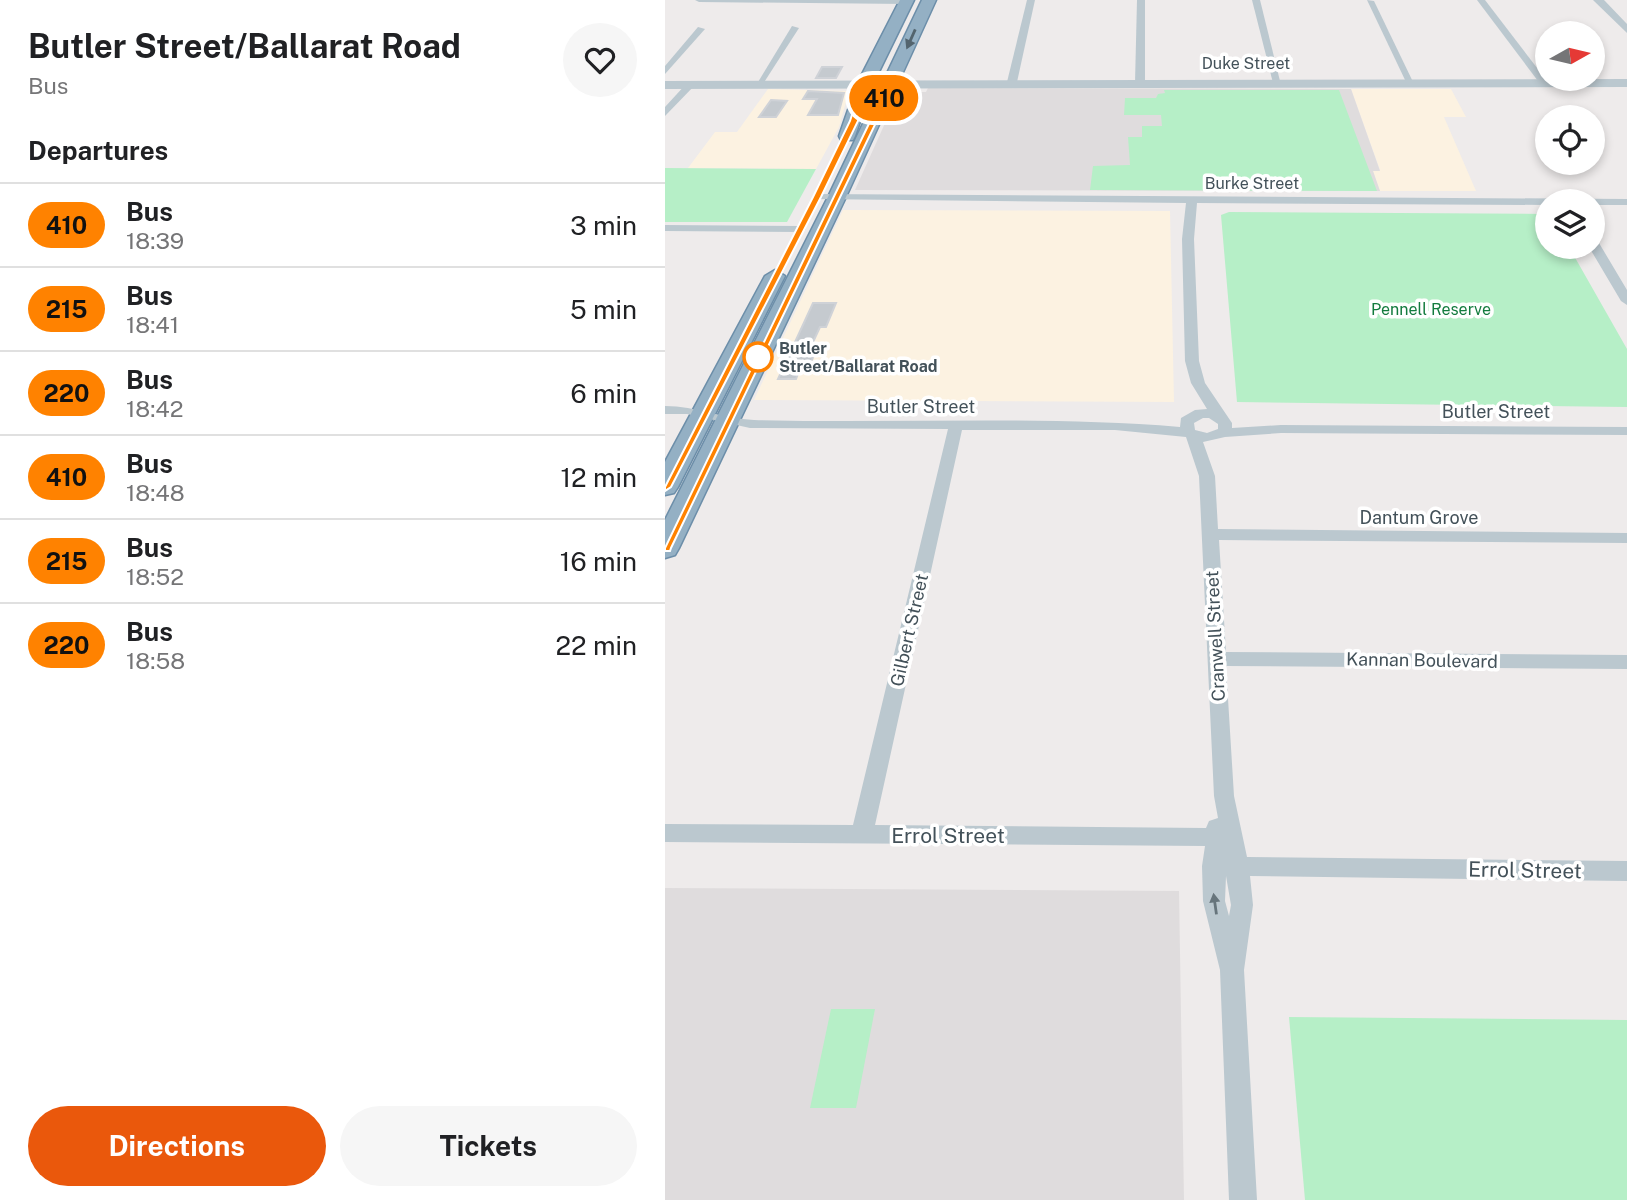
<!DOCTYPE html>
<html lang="en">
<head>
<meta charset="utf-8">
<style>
	body { margin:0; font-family:"Public Sans",sans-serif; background:#f6f6f6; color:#202124; height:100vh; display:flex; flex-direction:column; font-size:26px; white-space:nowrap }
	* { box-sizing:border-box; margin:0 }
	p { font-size:23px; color:#757577 }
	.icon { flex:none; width:38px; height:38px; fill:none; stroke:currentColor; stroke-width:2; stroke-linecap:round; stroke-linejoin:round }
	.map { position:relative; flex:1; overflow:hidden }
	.panel { display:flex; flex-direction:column; background:#fff; width:665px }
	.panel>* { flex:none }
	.badge { padding:0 14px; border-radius:23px; font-size:24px; line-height:46px }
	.needle { width:46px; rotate:82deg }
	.fabs { position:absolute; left:870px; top:21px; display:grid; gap:14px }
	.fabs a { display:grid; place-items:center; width:70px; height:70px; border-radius:50%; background:#fff; box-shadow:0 4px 10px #0003; font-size:35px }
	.map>.badge { position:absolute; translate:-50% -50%; box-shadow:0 0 0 4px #fff }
	h2 { padding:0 28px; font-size:26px; line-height:63px }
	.round { display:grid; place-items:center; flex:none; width:74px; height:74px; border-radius:37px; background:#f6f6f6 }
	.summary { display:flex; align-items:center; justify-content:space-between; height:119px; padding:0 28px }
	h1 { font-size:33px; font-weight:700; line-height:52px }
	.cta { display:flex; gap:14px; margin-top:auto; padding:14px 28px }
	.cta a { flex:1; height:80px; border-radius:42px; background:#ea580c; color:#fff; font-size:28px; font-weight:700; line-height:80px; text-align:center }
	.cta a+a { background:#f6f6f6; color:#202124 }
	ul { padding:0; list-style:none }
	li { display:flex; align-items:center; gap:21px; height:84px; padding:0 28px; border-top:2px solid #e0e0e0 }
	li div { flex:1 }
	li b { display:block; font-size:26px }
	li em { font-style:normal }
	li .badge { min-width:77px; font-weight:700; text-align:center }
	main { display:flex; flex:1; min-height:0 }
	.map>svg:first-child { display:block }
</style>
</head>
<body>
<main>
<section class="panel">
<div class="summary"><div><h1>Butler Street/Ballarat Road</h1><p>Bus</p></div><a class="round"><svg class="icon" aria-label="heart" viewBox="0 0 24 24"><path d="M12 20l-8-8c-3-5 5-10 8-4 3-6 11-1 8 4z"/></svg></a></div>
<h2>Departures</h2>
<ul>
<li><span class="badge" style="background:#ff8200;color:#111">410</span><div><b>Bus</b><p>18:39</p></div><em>3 min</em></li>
<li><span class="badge" style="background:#ff8200;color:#111">215</span><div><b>Bus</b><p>18:41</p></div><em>5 min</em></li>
<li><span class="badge" style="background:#ff8200;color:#111">220</span><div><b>Bus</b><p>18:42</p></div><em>6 min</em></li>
<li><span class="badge" style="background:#ff8200;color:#111">410</span><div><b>Bus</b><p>18:48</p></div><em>12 min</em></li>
<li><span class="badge" style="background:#ff8200;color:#111">215</span><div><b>Bus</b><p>18:52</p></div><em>16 min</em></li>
<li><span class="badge" style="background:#ff8200;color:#111">220</span><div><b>Bus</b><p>18:58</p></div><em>22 min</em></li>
</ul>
<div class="cta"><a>Directions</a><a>Tickets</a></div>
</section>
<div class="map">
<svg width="962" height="1200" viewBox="0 0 962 1200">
	<rect width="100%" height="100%" fill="#eeebeb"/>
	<g fill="#fcf2e1">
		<path d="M 103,89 L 184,91 L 174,127 L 151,169 L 23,168 L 50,132 L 72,132 Z"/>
		<path d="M 686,89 L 786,89 L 801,117 L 779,117 L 811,191 L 715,191 L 708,171 L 715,170 Z"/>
		<path d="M 178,210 L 505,211 L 509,402 L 89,400 Z"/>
	</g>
	<g fill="#dfdcdd">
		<path d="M 263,88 L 686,89 L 715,171 L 708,171 L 715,191 L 190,190 L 234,92 L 261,92 Z"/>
		<path d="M 0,888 L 514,891 L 519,1200 L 0,1200 Z"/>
	</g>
	<g fill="#b6efc7">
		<path d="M 499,90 L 674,90 L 712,191 L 425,190 L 428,166 L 465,165 L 463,137 L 477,137 L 477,126 L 497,126 L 496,115 L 459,115 L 460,98 L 491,98 L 493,94 L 500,93 Z"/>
		<path d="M 0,168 L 151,169 L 122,222 L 0,222 Z"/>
		<path d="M 564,212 L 882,214 L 882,247 L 904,247 L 962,349 L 962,407 L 572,402 L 556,215 Z"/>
		<path d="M 166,1009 L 210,1009 L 191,1108 L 145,1108 Z"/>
		<path d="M 624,1017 L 962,1020 L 962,1200 L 640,1200 Z"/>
	</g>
	<g fill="#c5cacf" stroke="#cfd2d7" stroke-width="2">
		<path d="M 157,67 L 177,67 L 171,78 L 151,78 Z"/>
		<path d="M 143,91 L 179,93 L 173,115 L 143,115 L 152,99 L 138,99 Z"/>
		<path d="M 106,100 L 122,101 L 111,117 L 94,117 Z"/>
		<path d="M 148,303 L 171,303 L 161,327 L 155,327 L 142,355 L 149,355 L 142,372 L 134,371 L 131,379 L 113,379 Z"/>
	</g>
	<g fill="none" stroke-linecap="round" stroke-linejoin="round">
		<g stroke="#6c8ea9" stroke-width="3">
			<g id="trunk">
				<path d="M 235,0 L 249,0 L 208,84 L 190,136 L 188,140 L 176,140 L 174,136 L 192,84 Z"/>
				<path d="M 257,0 L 271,0 L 181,197 L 14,548 L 10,555 L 0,558 L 0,520 L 163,197 Z"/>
				<path d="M 110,270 L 120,276 L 13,487 L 9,493 L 0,495 L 0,462 L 100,276 Z"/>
			</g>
		</g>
		<g fill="#bbc8cf" fill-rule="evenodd">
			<path d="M 30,0 L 242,0 L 245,2 L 241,4 L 34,2 Z"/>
			<path d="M 362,0 L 370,0 L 352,82 L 347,85 L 342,82 Z"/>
			<path d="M 472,0 L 480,0 L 480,83 L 475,86 L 470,83 Z"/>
			<path d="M 587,0 L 595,0 L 616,85 L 608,83 Z"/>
			<path d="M 702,0 L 709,1 L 749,84 L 741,82 Z"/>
			<path d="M 812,0 L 820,0 L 882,81 L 882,85 L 876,85 Z"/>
			<path d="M 127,26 L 134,28 L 96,87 L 90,87 Z"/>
			<path d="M 33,27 L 40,29 L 0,74 L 0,66 Z"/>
			<path d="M 22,83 L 30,85 L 0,116 L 0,107 Z"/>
			<path d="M 152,194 L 962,199 L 962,205 L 928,205 L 928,201 L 882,201 L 882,205 L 532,203 L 529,239 L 534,361 L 540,383 L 567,423 L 567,428 L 616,425 L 962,427 L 962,435 L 616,433 L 560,437 L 538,442 L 550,476 L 553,529 L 962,533 L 962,543 L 554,540 L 561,652 L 962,655 L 962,669 L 561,666 L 569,796 L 582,857 L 962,861 L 962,881 L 585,876 L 588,905 L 579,970 L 592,1200 L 564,1200 L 555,970 L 538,901 L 537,866 L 540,846 L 0,842 L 0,824 L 188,825 L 283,429 L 85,428 L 22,414 L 0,414 L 0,406 C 31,406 59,419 89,420 C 231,424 373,415 515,427 L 516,418 L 530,410 L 542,409 L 526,383 L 520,361 L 517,239 L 521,203 L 148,199 L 147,197 ZM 538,418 L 544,418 L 553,424 L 553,429 L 542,433 L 530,430 L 529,423 ZM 297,430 L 450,430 L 521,437 L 534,476 L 549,796 L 553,818 L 544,821 L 541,828 L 210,825 ZM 561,876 L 566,905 L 564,916 L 560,901 Z"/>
			<path d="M 0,225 L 135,226 L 141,229 L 135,232 L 0,231 Z"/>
			<path d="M 928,240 L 934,243 L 962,290 L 962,305 L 956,301 L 924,247 L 928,247 Z"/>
		</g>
		<g fill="#bbc8cf" fill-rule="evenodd">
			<path d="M 928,0 L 939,0 L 962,24 L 962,33 Z"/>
			<path d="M 962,79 L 962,87 L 0,89 L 0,81 Z"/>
		</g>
		<use href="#trunk" fill="#94b0c4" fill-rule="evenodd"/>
	</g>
	<defs><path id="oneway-solid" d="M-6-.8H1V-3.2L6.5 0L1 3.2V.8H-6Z" transform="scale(1.75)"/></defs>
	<use fill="#53646e" href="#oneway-solid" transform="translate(246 39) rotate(114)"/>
	<use fill="#67757c" href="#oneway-solid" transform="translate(550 904) rotate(-98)"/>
	<path fill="#ff8200" stroke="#fff" stroke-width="2" d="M 229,76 L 232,79 L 6,548 L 5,551 L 0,551 L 0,548 L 224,82 L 204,86 L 193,121 L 156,197 L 6,487 L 0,491 L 0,487 L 148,197 L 185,121 L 197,84 Z"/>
	<circle fill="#fff" stroke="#ff8200" stroke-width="3.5" cx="93" cy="357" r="14"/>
	<g text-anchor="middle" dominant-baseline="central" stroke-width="7" stroke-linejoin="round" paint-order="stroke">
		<g font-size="16" fill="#435159" stroke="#fff">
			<text x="581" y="63">Duke Street</text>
			<text x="587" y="183">Burke Street</text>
		</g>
		<g font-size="16" fill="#137b3e" stroke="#fff">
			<text x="766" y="309">Pennell Reserve</text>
		</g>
		<g font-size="16" font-weight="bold" fill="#435159" stroke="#fff" text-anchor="start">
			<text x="114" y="348">Butler<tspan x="114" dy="18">Street/Ballarat Road</tspan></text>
		</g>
		<g font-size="18" fill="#435159" stroke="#fff">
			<text x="256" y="406">Butler Street</text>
			<text x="831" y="411">Butler Street</text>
			<text x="754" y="517">Dantum Grove</text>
			<text transform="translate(244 630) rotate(-77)">Gilbert Street</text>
			<text transform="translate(550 636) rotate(-93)">Cranwell Street</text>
			<text transform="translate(757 660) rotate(1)">Kannan Boulevard</text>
		</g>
		<g font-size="21" fill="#435159" stroke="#fff">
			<text x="283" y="835">Errol Street</text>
			<text transform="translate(860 870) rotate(1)">Errol Street</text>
		</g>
	</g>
</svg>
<div class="fabs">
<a><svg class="needle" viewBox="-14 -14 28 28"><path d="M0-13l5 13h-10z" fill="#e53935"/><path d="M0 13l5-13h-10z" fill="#757577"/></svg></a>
<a><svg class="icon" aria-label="locate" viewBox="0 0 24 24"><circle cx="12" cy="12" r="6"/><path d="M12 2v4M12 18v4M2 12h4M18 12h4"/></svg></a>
<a><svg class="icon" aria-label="layers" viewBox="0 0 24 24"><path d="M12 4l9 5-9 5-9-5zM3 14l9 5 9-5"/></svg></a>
</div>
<b class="badge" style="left:219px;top:98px;background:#ff8200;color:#111">410</b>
</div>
</main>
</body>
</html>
